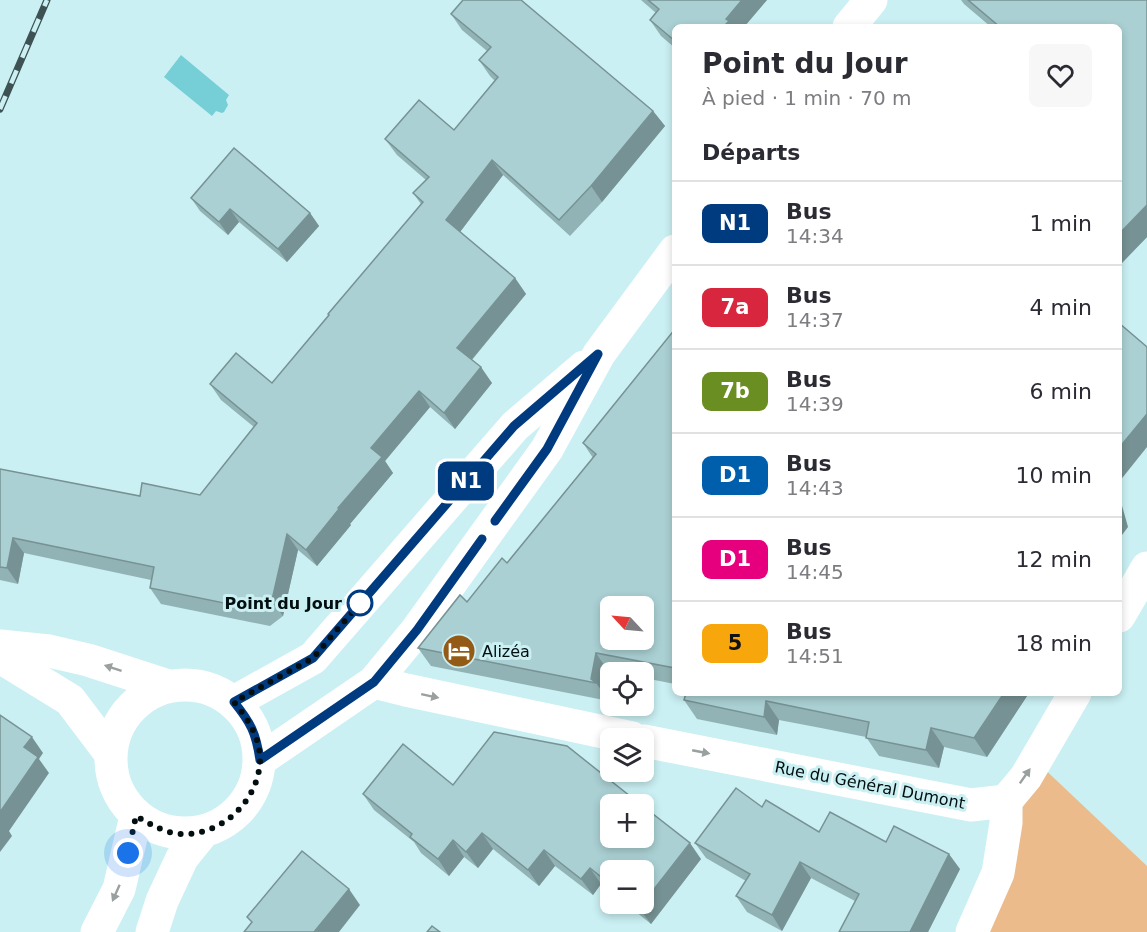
<!DOCTYPE html>
<html lang="fr">
<head>
<meta charset="utf-8">
<style>
	body { margin:0; font-family:"DejaVu Sans",sans-serif; background:#f7f7f7; color:#2b2b33; height:100vh; display:flex; flex-direction:column; font-size:22px; white-space:nowrap }
	* { box-sizing:border-box; margin:0 }
	p { font-size:20px; color:#7c7c81 }
	.icon { flex:none; width:33px; height:33px; fill:none; stroke:currentColor; stroke-width:2; stroke-linecap:round; stroke-linejoin:round }
	.map { position:relative; flex:1; overflow:hidden }
	.sheet { position:absolute; left:672px; top:24px; width:450px; height:672px; display:flex; flex-direction:column; background:#fff; border-radius:9px; box-shadow:0 3px 9px #0003 }
	.sheet>* { flex:none }
	.badge { padding:0 12px; border-radius:9px; font-size:21px; line-height:39px }
	.needle { width:39px; rotate:296deg }
	.controls { position:absolute; left:600px; top:596px; display:grid; gap:12px }
	.controls a { display:grid; place-items:center; width:54px; height:54px; border-radius:9px; background:#fff; box-shadow:0 3px 9px #0003; font-size:30px }
	.you { position:absolute; width:30px; height:30px; margin:-15px; border:4px solid #fff; border-radius:50%; background:#1a73e8; box-shadow:0 0 0 9px #1a73e833 }
	.map>.badge { position:absolute; translate:-50% -50%; box-shadow:0 0 0 3px #fff }
	h2 { padding:0 30px; font-size:22px; line-height:54px }
	.round { display:grid; place-items:center; flex:none; width:63px; height:63px; border-radius:9px; background:#f7f7f7 }
	.overview { display:flex; align-items:center; justify-content:space-between; height:102px; padding:0 30px }
	h1 { font-size:28px; font-weight:800; line-height:45px }
	ul { padding:0; list-style:none }
	li { display:flex; align-items:center; gap:18px; height:84px; padding:0 30px; border-top:2px solid #e1e1e2 }
	li div { flex:1 }
	li b { display:block; font-size:22px }
	li em { font-style:normal }
	li .badge { min-width:66px; font-weight:700; text-align:center }
	.map>svg:first-child { display:block }
</style>
</head>
<body>
<div class="map">
<svg width="1147" height="932" viewBox="0 0 1147 932">
	<rect width="100%" height="100%" fill="#caf0f3"/>
	<path fill="#ecbb8b" d="M 1036,761 L 1147,866 L 1147,932 L 972,932 Z"/>
	<path fill="#76cfd6" d="M 181,55 L 229,95 L 226,100 L 228,105 L 224,112 L 222,113 L 216,111 L 212,116 L 164,77 Z"/>
	<g fill="none" stroke-linecap="round" stroke-linejoin="round">
		<g stroke="#fff" stroke-width="33">
			<path d="M 1119,616 L 1147,568"/>
			<path d="M 0,646 L 49,651 L 88,660 L 168,686"/>
			<path d="M 0,657 L 70,700 L 110,753"/>
			<path d="M 374,682 L 406,690 L 632,738"/>
			<path d="M 644,741 L 971,805 L 1006,801 L 1026,777 L 1075,693"/>
			<path d="M 972,932 L 998,873 L 1006,823 L 1006,801"/>
		</g>
		<g stroke="#fff" stroke-width="33">
			<path d="M 849,27 L 871,0"/>
			<circle cx="185" cy="759" r="74"/>
			<path d="M 234,702 L 313,658 L 515,426 L 584,367"/>
			<path d="M 260,760 L 374,682 L 417,630 L 547,449 L 599,354 L 675,251"/>
			<path d="M 97,932 L 119,889 L 136,816"/>
			<path d="M 152,932 L 162,901 L 182,858 L 203,832"/>
		</g>
		<g stroke="#3e5253" stroke-width="7">
			<path id="rail" d="M 0,109 L 47,0"/>
		</g>
		<use href="#rail" stroke="#caf0f3" stroke-width="4.5" stroke-dasharray="14" stroke-linecap="butt"/>
	</g>
	<g fill="#92b3b5">
		<path d="M 641,0 L 767,0 L 744,27 L 675,27 L 675,48 L 661,36 L 650,20 L 656,13 Z"/>
		<path d="M 961,0 L 1147,0 L 1147,237 L 1119,266 L 1119,27 L 991,27 L 964,4 Z"/>
		<path d="M 451,14 L 653,111 L 665,126 L 602,202 L 570,236 L 503,175 L 460,232 L 515,278 L 526,294 L 472,360 L 492,383 L 455,429 L 430,407 L 385,461 L 393,473 L 350,524 L 351,525 L 317,566 L 298,550 L 283,616 L 270,626 L 161,604 L 150,588 L 151,580 L 24,553 L 18,584 L 0,580 L 0,469 L 140,496 L 200,495 L 254,427 L 221,400 L 210,384 L 272,383 L 421,204 L 413,193 L 426,180 L 397,155 L 385,139 L 454,130 L 495,81 L 490,76 L 479,60 L 487,51 L 462,30 Z"/>
		<path d="M 191,198 L 310,213 L 319,226 L 287,262 L 239,222 L 228,235 L 200,211 Z"/>
		<path d="M 675,329 L 675,684 L 644,678 L 644,672 L 614,672 L 608,671 L 604,694 L 609,701 L 431,666 L 418,648 L 507,563 L 593,458 L 583,443 Z"/>
		<path d="M 686,693 L 1029,693 L 987,757 L 944,747 L 939,768 L 879,756 L 866,737 L 821,728 L 779,720 L 777,735 L 697,719 L 684,700 Z"/>
		<path d="M 453,785 L 701,859 L 651,924 L 625,903 L 644,903 L 610,870 L 610,891 L 601,884 L 593,895 L 555,866 L 539,886 L 493,849 L 478,868 L 464,857 L 449,876 L 421,853 L 414,842 L 374,810 L 363,794 Z"/>
		<path d="M 762,807 L 819,832 L 886,842 L 960,869 L 928,932 L 839,932 L 855,901 L 811,878 L 782,931 L 747,912 L 736,896 L 746,881 L 706,858 L 695,843 Z"/>
	</g>
	<g fill="#779294">
		<path d="M 742,0 L 767,0 L 744,27 L 723,27 L 726,19 Z"/>
		<path d="M 653,111 L 665,126 L 602,202 L 591,186 Z"/>
		<path d="M 492,160 L 503,175 L 457,236 L 446,220 Z"/>
		<path d="M 1147,205 L 1147,237 L 1119,266 L 1119,234 Z"/>
		<path d="M 230,209 L 239,222 L 228,235 L 219,222 Z"/>
		<path d="M 310,213 L 319,226 L 287,262 L 278,249 Z"/>
		<path d="M 515,278 L 526,294 L 468,364 L 457,348 Z"/>
		<path d="M 481,367 L 492,383 L 455,429 L 444,413 Z"/>
		<path d="M 419,391 L 430,407 L 385,461 L 393,473 L 350,524 L 351,525 L 317,566 L 306,550 L 338,508 L 371,448 Z"/>
		<path d="M 1147,414 L 1147,447 L 1119,482 L 1119,448 Z"/>
		<path d="M 1119,495 L 1128,527 L 1119,539 Z"/>
		<path d="M 287,534 L 298,550 L 283,616 L 272,600 Z"/>
		<path d="M 13,538 L 24,553 L 18,584 L 7,568 Z"/>
		<path d="M 596,653 L 608,671 L 604,694 L 596,683 L 591,679 Z"/>
		<path d="M 1004,693 L 1029,693 L 987,757 L 974,738 Z"/>
		<path d="M 766,701 L 779,720 L 777,735 L 764,717 Z"/>
		<path d="M 931,728 L 944,747 L 939,768 L 926,750 Z"/>
		<path d="M 32,737 L 43,753 L 39,759 L 49,773 L 9,831 L 12,836 L 0,852 L 0,812 L 24,747 Z"/>
		<path d="M 482,833 L 493,849 L 478,868 L 466,852 Z"/>
		<path d="M 453,840 L 464,857 L 449,876 L 438,859 Z"/>
		<path d="M 690,843 L 701,859 L 651,924 L 639,908 Z"/>
		<path d="M 544,850 L 555,866 L 539,886 L 528,870 Z"/>
		<path d="M 949,854 L 960,869 L 928,932 L 910,932 Z"/>
		<path d="M 800,862 L 811,878 L 782,931 L 772,915 Z"/>
		<path d="M 590,868 L 601,884 L 593,895 L 581,879 Z"/>
		<path d="M 349,889 L 360,905 L 339,932 L 314,932 Z"/>
	</g>
	<g fill="#aad0d3" stroke="#779294" stroke-width="1.5" fill-rule="evenodd">
		<path d="M 463,0 L 521,0 L 653,111 L 591,186 L 559,220 L 492,160 L 446,220 L 515,278 L 457,348 L 481,367 L 444,413 L 419,391 L 371,448 L 382,457 L 338,508 L 339,509 L 306,550 L 287,534 L 272,600 L 259,610 L 150,588 L 154,567 L 13,538 L 7,568 L 0,567 L 0,469 L 140,496 L 142,483 L 200,495 L 257,423 L 210,384 L 236,353 L 272,383 L 329,315 L 328,314 L 423,202 L 413,193 L 429,177 L 385,139 L 419,100 L 454,130 L 498,77 L 479,60 L 491,47 L 451,14 Z"/>
		<path d="M 648,0 L 742,0 L 726,19 L 729,21 L 723,27 L 675,27 L 675,41 L 650,20 L 659,9 Z"/>
		<path d="M 968,0 L 1147,0 L 1147,205 L 1119,234 L 1119,27 L 1000,27 Z"/>
		<path d="M 234,148 L 310,213 L 278,249 L 230,209 L 219,222 L 191,198 Z"/>
		<path d="M 1119,323 L 1147,347 L 1147,414 L 1119,448 Z"/>
		<path d="M 675,329 L 675,668 L 596,653 L 591,679 L 596,683 L 418,648 L 460,595 L 467,602 L 502,558 L 507,563 L 596,454 L 583,443 ZM 610,606 L 644,606 L 644,639 L 610,639 Z"/>
		<path d="M 686,693 L 1004,693 L 974,738 L 931,728 L 926,750 L 866,738 L 869,722 L 766,701 L 764,717 L 684,700 Z"/>
		<path d="M 0,715 L 32,737 L 24,747 L 38,757 L 0,812 Z"/>
		<path d="M 494,732 L 567,746 L 640,804 L 610,804 L 610,837 L 644,837 L 644,807 L 690,843 L 644,902 L 644,870 L 610,870 L 610,884 L 590,868 L 581,879 L 544,850 L 528,870 L 482,833 L 466,852 L 453,840 L 438,859 L 410,837 L 412,834 L 363,794 L 403,744 L 453,785 Z"/>
		<path d="M 736,788 L 762,807 L 766,800 L 819,832 L 830,812 L 886,842 L 894,826 L 949,854 L 910,932 L 839,932 L 859,894 L 800,862 L 772,915 L 736,896 L 750,874 L 695,843 Z"/>
		<path d="M 302,851 L 349,889 L 314,932 L 244,932 L 252,922 L 247,917 Z"/>
		<path d="M 634,903 L 643,903 L 639,908 Z"/>
		<path d="M 432,926 L 440,932 L 427,932 Z"/>
	</g>
	<defs><path id="oneway-solid" d="M-6-.8H1V-3.2L6.5 0L1 3.2V.8H-6Z" transform="scale(1.5)"/></defs>
	<g fill="#9a9f9f">
		<use href="#oneway-solid" transform="translate(113 668) rotate(-162)"/>
		<use href="#oneway-solid" transform="translate(430 696) rotate(12)"/>
		<use href="#oneway-solid" transform="translate(701 752) rotate(11)"/>
		<use href="#oneway-solid" transform="translate(1025 776) rotate(-55)"/>
		<use href="#oneway-solid" transform="translate(116 893) rotate(114)"/>
	</g>
	<g fill="none" stroke-linecap="round" stroke-linejoin="round">
		<g stroke="#fff" stroke-width="14">
			<path id="line" d="M 482,539 L 417,630 L 374,682 L 260,760 C 256,733 251,723 234,702 L 313,658 L 514,426 L 598,354 L 547,449 L 495,521"/>
		</g>
		<use href="#line" stroke="#003b80" stroke-width="9"/>
		<path stroke="#020e0f" stroke-width="6" stroke-dasharray="0 10.8" d="M 128,853 L 136,816 C 150,824 163,832 179,834 C 220,837 259,802 260,760 C 260,737 248,719 234,702 L 313,658 L 360,603"/>
	</g>
	<defs>
		<g id="hotel-disc" transform="scale(1.725)"><circle r="9.5" fill="#935b15" stroke="#caf0f3"/><path d="M-6-4.5h1.5V1H6V5H4.5V3h-9V5H-6ZM-4 0a1.8 1.8 0 1 1 3.6 0ZM.5 0V-2.5h3Q6-2.5 6 0Z" fill="#fff"/></g>
	</defs>
	<g fill-rule="evenodd">
		<use href="#hotel-disc" x="459" y="651"/>
	</g>
	<circle fill="#fff" stroke="#003b80" stroke-width="3" cx="360" cy="603" r="12"/>
	<g text-anchor="middle" dominant-baseline="central" stroke-width="6" stroke-linejoin="round" paint-order="stroke">
		<g font-size="16" font-weight="bold" fill="#020e0f" stroke="#caf0f3" text-anchor="end">
			<text x="342" y="603">Point du Jour</text>
		</g>
		<g font-size="16" fill="#020e0f" stroke="#caf0f3" text-anchor="start">
			<text x="482" y="651">Alizéa</text>
		</g>
		<g font-size="16" fill="#020e0f" stroke="#caf0f3">
			<text transform="translate(870 785) rotate(11)">Rue du Général Dumont</text>
		</g>
	</g>
</svg>
<div class="controls">
<a><svg class="needle" viewBox="-14 -14 28 28"><path d="M0-13l5 13h-10z" fill="#e53935"/><path d="M0 13l5-13h-10z" fill="#7c7c81"/></svg></a>
<a><svg class="icon" aria-label="locate" viewBox="0 0 24 24"><circle cx="12" cy="12" r="6"/><path d="M12 2v4M12 18v4M2 12h4M18 12h4"/></svg></a>
<a><svg class="icon" aria-label="layers" viewBox="0 0 24 24"><path d="M12 4l9 5-9 5-9-5zM3 14l9 5 9-5"/></svg></a>
<a>+</a>
<a>−</a>
</div>
<div class="you" style="left:128px;top:853px"></div>
<b class="badge" style="left:466px;top:481px;background:#003b80;color:#fff">N1</b>
<section class="sheet">
<div class="overview"><div><h1>Point du Jour</h1><p>À pied · 1 min · 70 m</p></div><a class="round"><svg class="icon" aria-label="heart" viewBox="0 0 24 24"><path d="M12 20l-8-8c-3-5 5-10 8-4 3-6 11-1 8 4z"/></svg></a></div>
<h2>Départs</h2>
<ul>
<li><span class="badge" style="background:#003b80;color:#fff">N1</span><div><b>Bus</b><p>14:34</p></div><em>1 min</em></li>
<li><span class="badge" style="background:#d7263d;color:#fff">7a</span><div><b>Bus</b><p>14:37</p></div><em>4 min</em></li>
<li><span class="badge" style="background:#6b8e23;color:#fff">7b</span><div><b>Bus</b><p>14:39</p></div><em>6 min</em></li>
<li><span class="badge" style="background:#005fac;color:#fff">D1</span><div><b>Bus</b><p>14:43</p></div><em>10 min</em></li>
<li><span class="badge" style="background:#e6007e;color:#fff">D1</span><div><b>Bus</b><p>14:45</p></div><em>12 min</em></li>
<li><span class="badge" style="background:#f7a70b;color:#111">5</span><div><b>Bus</b><p>14:51</p></div><em>18 min</em></li>
</ul>
</section>
</div>
</body>
</html>
